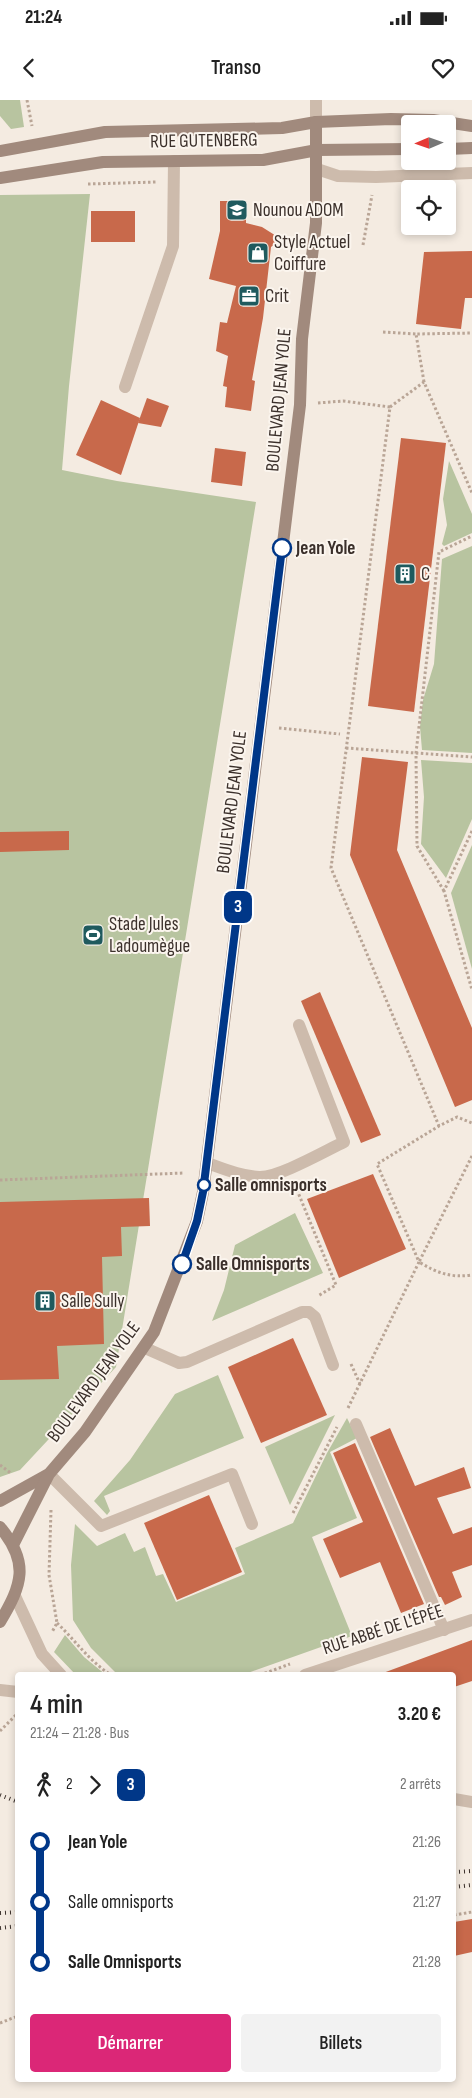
<!DOCTYPE html>
<html lang="fr">
<head>
<meta charset="utf-8">
<style>
	body { margin:0; font-family:"Sofia Sans Condensed",sans-serif; background:#f2f2f2; color:#222; height:100vh; display:flex; flex-direction:column; font-size:19px; white-space:nowrap }
	* { box-sizing:border-box; margin:0 }
	p { font-size:16px; color:#767676 }
	.icon { flex:none; width:28px; height:28px; fill:none; stroke:currentColor; stroke-width:2; stroke-linecap:round; stroke-linejoin:round }
	.map { position:relative; flex:1; overflow:hidden }
	.details { position:absolute; left:15px; top:1572px; width:441px; height:410px; display:flex; flex-direction:column; background:#fff; border-radius:5px; box-shadow:0 2px 8px #0003 }
	.details>* { flex:none }
	.badge { padding:0 10px; border-radius:8px; font-size:18px; line-height:32px }
	.needle { width:32px; rotate:268deg }
	.buttons { position:absolute; left:401px; top:15px; display:grid; gap:10px }
	.buttons a { display:grid; place-items:center; width:55px; height:55px; border-radius:5px; background:#fff; box-shadow:0 2px 8px #0003; font-size:25px }
	.map>.badge { position:absolute; translate:-50% -50%; box-shadow:0 0 0 2px #fff }
	.legs { display:flex; align-items:center; gap:8px; height:55px; padding:0 15px; font-size:16px }
	.legs p { margin-inline-start:auto }
	.headline { display:flex; align-items:center; justify-content:space-between; height:85px; padding:0 15px }
	h1 { font-size:28px; font-weight:600; line-height:38px }
	.action { display:flex; gap:10px; margin-top:auto; padding:10px 15px }
	.action a { flex:1; height:58px; border-radius:5px; background:#db2777; color:#fff; font-size:20px; font-weight:600; line-height:58px; text-align:center }
	.action a+a { background:#f2f2f2; color:#222 }
	ul { padding:0 15px; list-style:none }
	li { display:flex; align-items:center; gap:18px; height:60px; font-size:19px }
	li i { display:grid; place-items:center; width:8px; height:100%; margin:0 6px; background:currentColor }
	li i::after { content:''; width:12px; height:12px; margin:-6px; border:4px solid; border-radius:50%; background:#fff }
	li p { margin-inline-start:auto }
	li:first-child i { background:linear-gradient(#0000 50%,currentColor 0) }
	li:last-child i { background:linear-gradient(currentColor 50%,#0000 0) }
	.status { display:flex; justify-content:space-between; align-items:center; height:35px; padding:0 25px; background:#fff; direction:ltr }
	.status svg { height:14px; fill:currentColor }
	header { display:flex; justify-content:space-between; align-items:center; height:65px; padding:0 15px; background:#fff; font-size:22px; font-weight:600 }
	.map>svg:first-child { display:block }
</style>
</head>
<body>
<div class="status"><b>21:24</b><svg viewBox="0 0 49 12"><path d="M0 12V9h3v3zM5 12V6h3v6zM10 12V3h3v9zM15 12V0h3v12zM26 1h20v11H26zM47 4h2v5h-2z"/></svg></div>
<header><svg class="icon" aria-label="back" viewBox="0 0 24 24"><path d="M15 5l-7 7 7 7"/></svg>Transo<svg class="icon" aria-label="heart" viewBox="0 0 24 24"><path d="M12 20l-8-8c-3-5 5-10 8-4 3-6 11-1 8 4z"/></svg></header>
<div class="map">
<svg width="472" height="1998" viewBox="0 0 472 1998">
	<rect width="100%" height="100%" fill="#f4ebe1"/>
	<g fill="#b8c4a0">
		<path d="M 0,0 L 20,0 L 24,27 L 11,29 L 0,16 Z"/>
		<path d="M 90,94 L 69,286 L 62,370 L 117,381 L 256,402 L 116,1267 L 20,1370 L 0,1377 L 0,95 Z"/>
		<path d="M 449,361 L 472,414 L 472,433 L 444,446 L 442,444 L 447,425 L 443,399 Z"/>
		<path d="M 472,446 L 472,653 L 422,650 L 420,627 L 423,600 L 434,564 L 442,459 Z"/>
		<path d="M 421,660 L 472,663 L 472,719 L 446,778 L 421,744 L 424,697 Z"/>
		<path d="M 472,745 L 472,869 L 451,793 Z"/>
		<path d="M 295,1113 L 323,1173 L 212,1221 L 224,1190 L 235,1145 Z"/>
		<path d="M 218,1275 L 244,1338 L 104,1396 L 110,1411 L 107,1415 L 94,1401 L 130,1360 L 175,1294 Z"/>
		<path d="M 335,1315 L 290,1405 L 265,1347 Z"/>
		<path d="M 347,1318 L 357,1338 L 330,1352 L 357,1418 L 312,1437 L 352,1536 L 242,1575 L 120,1575 L 116,1573 L 91,1548 L 73,1520 L 71,1465 L 75,1424 L 97,1446 L 125,1433 L 134,1452 L 145,1447 L 156,1476 L 163,1474 L 176,1502 L 245,1474 L 235,1448 L 293,1423 L 327,1353 Z"/>
		<path d="M 65,1535 L 84,1557 L 106,1575 L 76,1575 L 54,1552 Z"/>
	</g>
	<g fill="#c8694b">
		<path d="M 220,101 L 246,101 L 246,123 L 262,127 L 281,139 L 271,147 L 263,218 L 252,280 L 255,281 L 251,311 L 225,307 L 227,287 L 223,286 L 228,256 L 216,251 L 220,222 L 227,223 L 236,186 L 209,179 L 220,131 Z"/>
		<rect x="91" y="111" width="44" height="31"/>
		<path d="M 472,151 L 472,198 L 465,198 L 461,229 L 416,224 L 424,152 Z"/>
		<path d="M 147,298 L 169,306 L 161,327 L 138,323 Z"/>
		<path d="M 101,300 L 140,318 L 121,375 L 76,355 Z"/>
		<path d="M 401,338 L 446,343 L 414,612 L 368,606 Z"/>
		<path d="M 215,348 L 246,352 L 242,386 L 211,382 Z"/>
		<path d="M 362,657 L 408,662 L 397,750 L 472,928 L 472,1000 L 455,1007 L 350,755 Z"/>
		<path d="M 69,731 L 69,750 L 0,752 L 0,732 Z"/>
		<path d="M 320,892 L 381,1035 L 361,1043 L 301,901 Z"/>
		<path d="M 373,1074 L 406,1149 L 339,1178 L 307,1099 Z"/>
		<path d="M 149,1098 L 150,1126 L 121,1127 L 122,1156 L 102,1157 L 104,1244 L 57,1246 L 59,1279 L 0,1280 L 0,1102 Z"/>
		<path d="M 293,1238 L 327,1315 L 261,1343 L 228,1267 Z"/>
		<path d="M 390,1328 L 415,1386 L 464,1367 L 471,1388 L 437,1398 L 453,1434 L 472,1427 L 472,1465 L 452,1472 L 462,1497 L 445,1505 L 441,1497 L 439,1497 L 370,1337 Z"/>
		<path d="M 355,1343 L 424,1504 L 401,1513 L 380,1462 L 340,1478 L 323,1439 L 363,1422 L 333,1353 Z"/>
		<path d="M 209,1395 L 242,1472 L 177,1500 L 144,1423 Z"/>
		<path d="M 472,1540 L 472,1581 L 454,1587 L 454,1575 L 383,1575 L 383,1573 Z"/>
		<path d="M 472,1819 L 472,1852 L 454,1856 L 454,1822 Z"/>
	</g>
	<g fill="none" stroke-linecap="round" stroke-linejoin="round">
		<g stroke="#b9a596" stroke-width="3" stroke-dasharray="2.5 2.5" stroke-linecap="butt">
			<path d="M 27,0 L 32,26"/>
			<path d="M 88,84 L 157,82"/>
			<path d="M 363,145 L 372,95"/>
			<path d="M 383,232 L 416,234"/>
			<path d="M 424,282 L 416,234 L 472,233"/>
			<path d="M 318,303 L 343,301 L 390,307 L 331,768 L 439,1026"/>
			<path d="M 390,307 L 424,282 L 472,393"/>
			<path d="M 279,628 L 340,634"/>
			<path d="M 346,648 L 472,657"/>
			<path d="M 472,731 L 444,791 L 472,890"/>
			<path d="M 444,791 L 417,746 L 416,653 L 439,452 L 472,436"/>
			<path d="M 472,1056 L 419,1162 C 437,1173 451,1178 472,1175"/>
			<path d="M 0,1080 L 184,1073"/>
			<path d="M 295,1085 L 336,1185 L 318,1196"/>
			<path d="M 351,1264 L 360,1284"/>
			<path d="M 348,1308 L 419,1162 L 377,1064 L 439,1026 L 457,1017 L 472,1023"/>
			<path d="M 0,1365 L 12,1374"/>
			<path d="M 51,1410 L 49,1475 L 57,1523 L 52,1532"/>
			<path d="M 293,1413 L 337,1327"/>
			<path d="M 57,1523 C 75,1540 89,1561 111,1575"/>
			<path d="M 260,1575 L 290,1564"/>
			<path d="M 0,1631 L 18,1613"/>
			<path d="M 454,1815 L 472,1812"/>
			<path d="M 0,1923 L 18,1916"/>
		</g>
		<g stroke="#cdbbac" stroke-width="12">
			<path d="M 317,69 L 338,76 L 376,77 L 472,73"/>
			<path d="M 125,287 L 173,146 L 174,61"/>
			<path d="M 207,1063 C 224,1069 240,1076 259,1077 C 278,1078 325,1051 344,1042 L 299,925"/>
			<path d="M 145,1248 L 179,1263 L 187,1262 L 302,1212 L 309,1212 L 315,1217 L 333,1265"/>
			<path d="M 356,1324 L 444,1530"/>
			<path d="M 49,1374 L 101,1426 L 232,1374 L 252,1424"/>
		</g>
		<path stroke="#cdbbac" stroke-width="12" d="M 305,1575 L 472,1520"/>
		<g stroke="#cdbbac" stroke-width="12">
			<path d="M 316,0 L 316,22"/>
			<path d="M 15,1496 L 42,1554 L 61,1575"/>
			<path d="M 0,1590 L 18,1592"/>
			<path d="M 454,1699 L 472,1702"/>
		</g>
		<g stroke="#a18a7d" stroke-width="12">
			<path d="M 448,49 L 472,48"/>
			<path d="M 0,51 L 105,32 L 282,28 L 316,22 L 391,19 L 433,20 L 472,26"/>
			<path d="M 0,78 L 103,62 L 263,60 L 317,50 L 410,49"/>
			<path d="M 0,1401 L 47,1375"/>
			<path d="M 0,1427 C 30,1463 22,1485 0,1522"/>
			<path d="M 13,1445 L 49,1374 L 85,1332 L 154,1232 L 197,1121 L 203,1092 L 213,1012 L 300,305 L 302,239 L 316,123 L 316,22"/>
		</g>
		<g stroke="#3b302b" stroke-width="4" stroke-dasharray="1 4" stroke-linecap="butt">
			<path d="M 0,1695 L 18,1702"/>
			<path d="M 454,1772 L 472,1771"/>
			<path d="M 454,1787 L 472,1785"/>
			<path d="M 0,1813 L 18,1812"/>
			<path d="M 0,1828 L 18,1826"/>
		</g>
	</g>
	<g fill="none" stroke-linecap="round" stroke-linejoin="round">
		<g stroke="#fff" stroke-width="11">
			<path id="line-1" d="M 182,1164 L 197,1121 L 203,1092 L 282,448"/>
		</g>
		<use href="#line-1" stroke="#003788" stroke-width="8"/>
	</g>
	<defs>
		<g id="school-square" transform="scale(1.125)"><rect x="-9" y="-9" width="18" height="18" rx="4" fill="#1f5a5e" stroke="#fbf5ee"/><path d="M0-5L7-2L0 1L-7-2ZM-4 1L0 2.5L4 1V4Q0 6-4 4Z" fill="#fff"/></g>
		<g id="shop-square" transform="scale(1.125)"><rect x="-9" y="-9" width="18" height="18" rx="4" fill="#1f5a5e" stroke="#fbf5ee"/><path d="M-5-2.5h2.3a2.7 3.5 0 0 1 5.4 0H5L5.5 6h-11ZM-1.5-2.5h3a1.5 2.3 0 0 0-3 0Z" fill="#fff"/></g>
		<g id="office-square" transform="scale(1.125)"><rect x="-9" y="-9" width="18" height="18" rx="4" fill="#1f5a5e" stroke="#fbf5ee"/><path d="M-6-3h4V-5.5h4V-3h4V5H-6ZM-1-4.5V-3h2v-1.5ZM-6 0V1H6V0Z" fill="#fff"/></g>
		<g id="building-square" transform="scale(1.125)"><rect x="-9" y="-9" width="18" height="18" rx="4" fill="#1f5a5e" stroke="#fbf5ee"/><path d="M-4-6H4V6H1V3H-1V6H-4ZM-2.5-4.3h1.7v1.8h-1.7ZM.8-4.3h1.7v1.8H.8ZM-2.5-1h1.7V.8h-1.7ZM.8-1h1.7V.8H.8Z" fill="#fff"/></g>
		<g id="stadium-square" transform="scale(1.125)"><rect x="-9" y="-9" width="18" height="18" rx="4" fill="#1f5a5e" stroke="#fbf5ee"/><path d="M0-5a6.5 5 0 1 0 0 10a6.5 5 0 1 0 0-10ZM-3.5-1.8h7v3.6h-7Z" fill="#fff"/></g>
	</defs>
	<g fill-rule="evenodd">
		<use href="#school-square" x="237" y="110"/>
		<use href="#shop-square" x="258" y="153"/>
		<use href="#office-square" x="249" y="196"/>
		<use href="#building-square" x="405" y="474"/>
		<use href="#stadium-square" x="93" y="835"/>
		<use href="#building-square" x="45" y="1201"/>
	</g>
	<g fill="#fff" stroke="#003788" stroke-width="2.5">
		<circle cx="282" cy="448" r="9"/>
		<circle cx="204" cy="1085" r="6"/>
		<circle cx="182" cy="1164" r="9"/>
	</g>
	<g text-anchor="middle" dominant-baseline="central" stroke-width="4" stroke-linejoin="round" paint-order="stroke">
		<g font-size="19" fill="#3b302b" stroke="#fbf5ee">
			<text transform="translate(204 41) rotate(-1)">RUE GUTENBERG</text>
			<text transform="translate(279 300) rotate(-85)">BOULEVARD JEAN YOLE</text>
			<text transform="translate(232 702) rotate(-83)">BOULEVARD JEAN YOLE</text>
			<text transform="translate(94 1282) rotate(-54)">BOULEVARD JEAN YOLE</text>
			<text transform="translate(383 1530) rotate(-18)">RUE ABBÉ DE L'ÉPÉE</text>
		</g>
		<g font-size="19" fill="#3b302b" stroke="#fbf5ee" text-anchor="start">
			<text x="253" y="110">Nounou ADOM</text>
			<text x="274" y="142">Style Actuel<tspan x="274" dy="22">Coiffure</tspan></text>
			<text x="265" y="196">Crit</text>
			<text x="421" y="474">C</text>
			<text x="109" y="824">Stade Jules<tspan x="109" dy="22">Ladoumègue</tspan></text>
			<text x="61" y="1201">Salle Sully</text>
		</g>
		<g font-size="19" font-weight="bold" fill="#3b302b" stroke="#fbf5ee" text-anchor="start">
			<text x="296" y="448">Jean Yole</text>
			<text x="215" y="1085">Salle omnisports</text>
			<text x="196" y="1164">Salle Omnisports</text>
		</g>
	</g>
</svg>
<div class="buttons">
<a><svg class="needle" viewBox="-14 -14 28 28"><path d="M0-13l5 13h-10z" fill="#e53935"/><path d="M0 13l5-13h-10z" fill="#767676"/></svg></a>
<a><svg class="icon" aria-label="locate" viewBox="0 0 24 24"><circle cx="12" cy="12" r="6"/><path d="M12 2v4M12 18v4M2 12h4M18 12h4"/></svg></a>
</div>
<b class="badge" style="left:238px;top:807px;background:#003788;color:#fff">3</b>
<section class="details">
<div class="headline"><div><h1>4 min</h1><p>21:24 – 21:28 · Bus</p></div><b>3.20 €</b></div>
<div class="legs"><svg class="icon" aria-label="walk" viewBox="0 0 24 24"><circle cx="13" cy="4" r="2"/><path d="M13 8l-2 6 4 7M11 14l-3 7M7 12l3-4h3l4 4"/></svg>2<svg class="icon" aria-label="forward" viewBox="0 0 24 24"><path d="M9 5l7 7-7 7"/></svg><b class="badge" style="background:#003788;color:#fff">3</b><p>2 arrêts</p></div>
<ul>
<li><i style="color:#003788"></i><b>Jean Yole</b><p>21:26</p></li>
<li><i style="color:#003788"></i><span>Salle omnisports</span><p>21:27</p></li>
<li><i style="color:#003788"></i><b>Salle Omnisports</b><p>21:28</p></li>
</ul>
<div class="action"><a>Démarrer</a><a>Billets</a></div>
</section>
</div>
</body>
</html>
